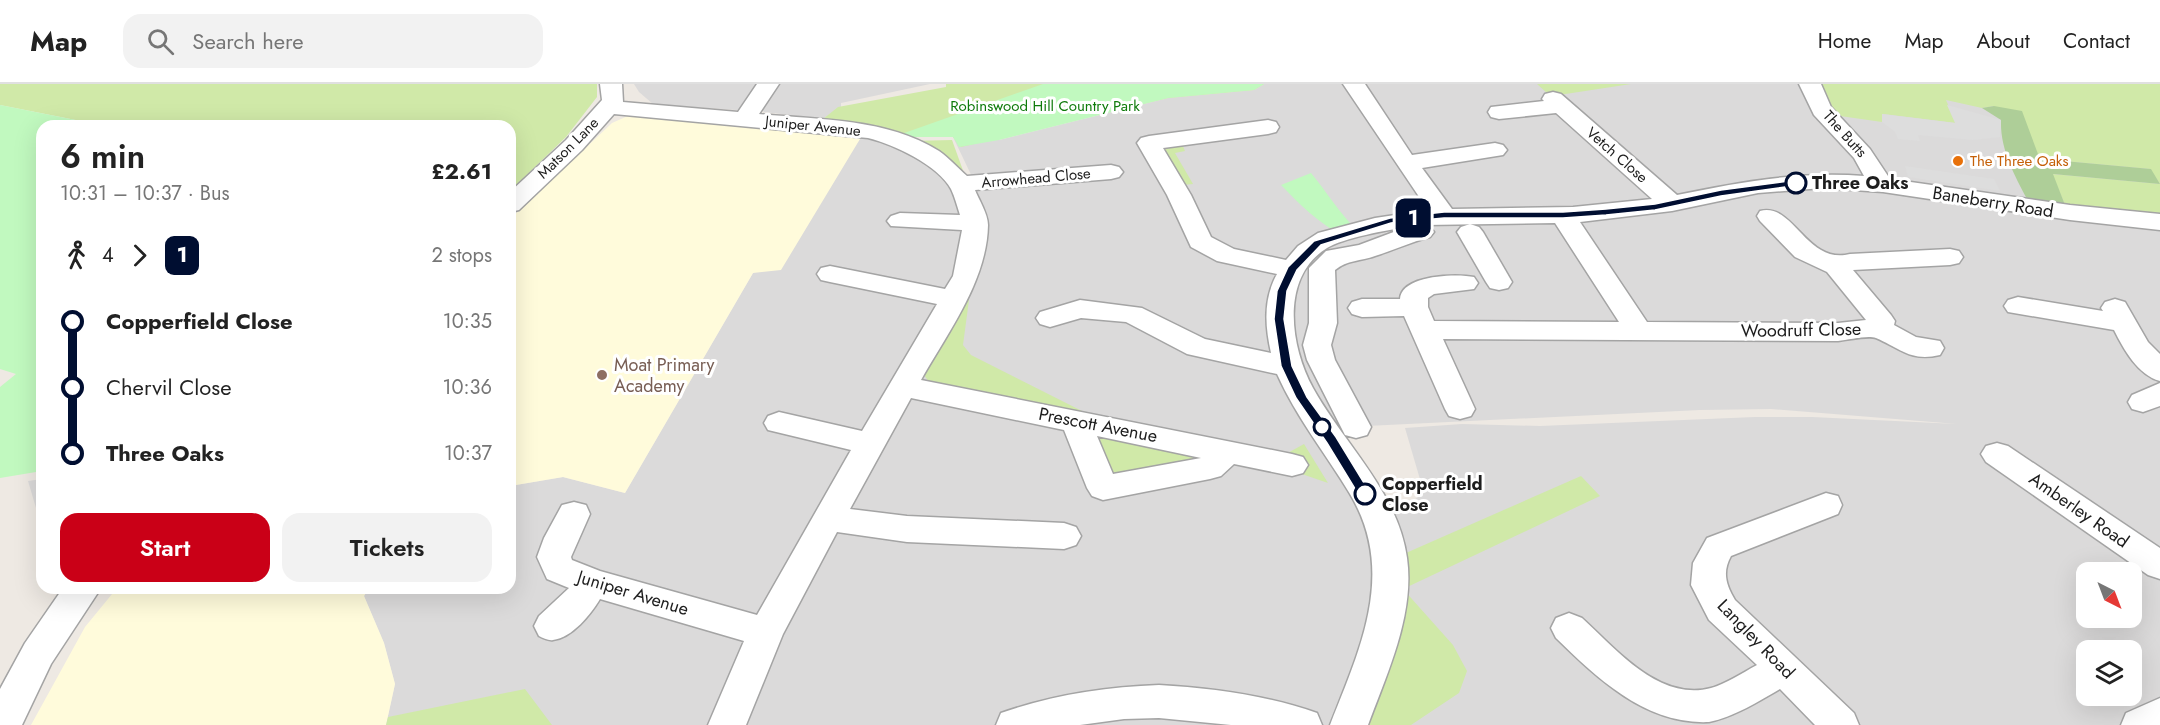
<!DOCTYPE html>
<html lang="en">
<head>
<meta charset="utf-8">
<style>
	body { margin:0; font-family:Jost,sans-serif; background:#f2f2f2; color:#222; height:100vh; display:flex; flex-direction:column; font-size:22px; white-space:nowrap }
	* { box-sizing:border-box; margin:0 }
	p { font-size:20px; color:#767676 }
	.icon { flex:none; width:33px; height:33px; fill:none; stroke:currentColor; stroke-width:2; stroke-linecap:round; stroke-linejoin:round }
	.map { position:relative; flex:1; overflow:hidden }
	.sheet { position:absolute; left:36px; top:36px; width:480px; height:474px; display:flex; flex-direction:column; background:#fff; border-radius:18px; box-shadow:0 6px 24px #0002 }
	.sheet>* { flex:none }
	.badge { padding:0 12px; border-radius:9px; font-size:21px; line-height:39px }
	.needle { width:39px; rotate:138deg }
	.tools { position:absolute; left:2076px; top:478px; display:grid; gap:12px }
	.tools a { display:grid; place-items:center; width:66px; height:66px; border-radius:12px; background:#fff; box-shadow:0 6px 24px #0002; font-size:30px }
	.map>.badge { position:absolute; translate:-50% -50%; box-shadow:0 0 0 3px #fff }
	.legs { display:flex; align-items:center; gap:9px; height:66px; padding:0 24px; font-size:20px }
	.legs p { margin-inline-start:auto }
	.head { display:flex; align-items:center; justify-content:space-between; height:102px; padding:0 24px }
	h1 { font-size:33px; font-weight:600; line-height:45px }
	.action { display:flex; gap:12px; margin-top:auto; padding:12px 24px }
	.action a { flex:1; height:69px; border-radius:18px; background:#ca0017; color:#fff; font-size:24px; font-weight:600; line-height:69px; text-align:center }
	.action a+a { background:#f2f2f2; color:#222 }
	ul { padding:0 24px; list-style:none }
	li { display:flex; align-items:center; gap:21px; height:66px; font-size:22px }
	li i { display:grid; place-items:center; width:9px; height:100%; margin:0 8px; background:currentColor }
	li i::after { content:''; width:15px; height:15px; margin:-8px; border:4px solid; border-radius:50%; background:#fff }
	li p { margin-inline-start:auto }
	li:first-child i { background:linear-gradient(#0000 50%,currentColor 0) }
	li:last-child i { background:linear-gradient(currentColor 50%,#0000 0) }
	header { display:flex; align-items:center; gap:36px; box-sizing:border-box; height:84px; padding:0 30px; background:#fff; border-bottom:2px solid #e0e0e0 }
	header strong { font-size:28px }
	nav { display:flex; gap:33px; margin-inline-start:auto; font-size:21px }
	.search { width:420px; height:54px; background:#f2f2f2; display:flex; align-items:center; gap:15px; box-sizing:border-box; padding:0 21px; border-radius:18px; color:#767676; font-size:22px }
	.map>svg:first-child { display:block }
</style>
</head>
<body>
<header>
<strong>Map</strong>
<div class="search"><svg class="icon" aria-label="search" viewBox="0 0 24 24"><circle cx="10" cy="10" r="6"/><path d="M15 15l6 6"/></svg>Search here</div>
<nav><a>Home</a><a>Map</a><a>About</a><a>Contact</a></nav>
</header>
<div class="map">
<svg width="2160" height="641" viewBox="0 0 2160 641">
	<rect width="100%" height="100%" fill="#eee9e3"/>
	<g fill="#dbdada" fill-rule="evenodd">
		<path d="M 634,0 L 930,0 L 841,19 L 841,23 L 823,35 L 764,28 L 762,25 L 736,26 L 653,20 L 639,8 Z"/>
		<path d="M 1264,0 L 2160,0 L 2160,641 L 386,641 L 395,600 L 384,559 L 364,512 L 369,504 L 510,504 L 510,402 L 563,393 L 625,409 L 753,189 L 860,55 L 868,47 L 975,99 L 953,53 L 999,56 L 1168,14 L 1254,6 ZM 1771,325 L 1957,340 L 1812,333 L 1755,333 L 1540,342 L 1462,340 L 1405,344 L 1424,409 L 1401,425 L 1376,428 L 1332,356 L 1346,343 L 1700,326 ZM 2086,489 L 2132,489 L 2132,534 L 2086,534 ZM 2086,567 L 2132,567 L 2132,612 L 2086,612 Z"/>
		<path d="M 42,395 L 42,444 L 28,397 Z"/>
	</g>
	<g fill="#fffbdb">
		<path d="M 630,31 L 860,55 L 781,186 L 753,189 L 625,409 L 563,393 L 510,402 L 510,135 L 612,39 Z"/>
		<path d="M 117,504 L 369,504 L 364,512 L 384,559 L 395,600 L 386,641 L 31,641 L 85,543 Z"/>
	</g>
	<g fill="#d0e9a8">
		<path d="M 0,0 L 597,0 L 597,13 L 566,53 L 510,107 L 510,42 L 106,42 L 0,21 Z"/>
		<path d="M 946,0 L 1264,0 L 1254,6 L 1168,14 L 961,63 L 953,53 L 868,47 L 823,35 L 838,23 L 946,3 Z"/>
		<path d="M 1537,0 L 1631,0 L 1559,11 L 1555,8 L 1547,9 Z"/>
		<path d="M 1810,0 L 2160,0 L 2160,132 L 2065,121 L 2052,90 L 2160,100 L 2150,85 L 2053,76 L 2038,70 L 1994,22 L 1982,24 L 1946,16 L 1956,39 L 1883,30 L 1882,38 L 1826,30 Z"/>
		<path d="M 952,56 L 965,92 L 910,57 Z"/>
		<path d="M 1181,58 L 1185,67 L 1175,69 L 1193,100 L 1183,101 L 1165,69 L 1165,66 L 1168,62 Z"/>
		<path d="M 963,211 L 969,216 L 963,261 L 971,271 L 1082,327 L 1150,345 L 929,298 L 924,291 Z"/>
		<path d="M 1085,349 L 1199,374 L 1105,401 Z"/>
		<path d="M 1304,360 L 1328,399 L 1296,388 L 1284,371 Z"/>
		<path d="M 1581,392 L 1600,412 L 1403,505 L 1453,561 L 1467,587 L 1459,609 L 1411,641 L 1350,641 L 1390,476 Z"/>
		<path d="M 525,605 L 552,641 L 386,641 L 388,633 Z"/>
	</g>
	<path fill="#aece98" d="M 1994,22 L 2022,27 L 2038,70 L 2053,76 L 2151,85 L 2160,100 L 2053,90 L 2065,121 L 2027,115 C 2014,90 2000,65 2001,36 L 1982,24 Z"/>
	<g fill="#c1f9bf">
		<path d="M 1043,0 L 1264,0 L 1254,6 L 1168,14 L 999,56 L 959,63 L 953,53 L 893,53 Z"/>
		<path d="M 0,21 L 106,42 L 42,42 L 42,387 L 0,394 L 0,303 L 16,290 L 0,285 Z"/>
		<path d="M 1311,89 C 1327,108 1339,129 1357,146 L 1341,151 C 1318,138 1300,121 1281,101 Z"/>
	</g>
	<g fill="#ddd">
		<path d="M 1947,21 L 2001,36 L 2000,53 L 1973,56 L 1918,51 L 1920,57 L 1898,55 L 1895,48 L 1882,38 L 1882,30 L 1955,39 Z"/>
		<path d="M 1905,82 L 1994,95 L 2000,107 L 1908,93 Z"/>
	</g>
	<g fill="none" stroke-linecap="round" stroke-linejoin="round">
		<g stroke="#a4a4a4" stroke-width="3">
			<g id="minor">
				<path d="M 600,0 L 622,0 L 623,18 L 738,28 L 757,0 L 779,0 L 759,30 C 820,36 886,34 939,67 C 949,74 958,84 967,92 L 1111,81 L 1119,83 L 1123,88 L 1119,93 L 1111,95 L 975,106 C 979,116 988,130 988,141 C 987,197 948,248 921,296 L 1292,370 L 1303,373 L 1308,381 L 1303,389 L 1292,392 L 1234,380 L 1221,392 L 1210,395 L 1103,416 L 1092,412 L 1087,404 L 1064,346 L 911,314 L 850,425 L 907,432 L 1064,439 L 1076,443 L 1081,452 L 1076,461 L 1064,465 L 907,458 L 837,448 L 783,550 L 746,641 L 708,641 L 744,557 L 600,515 C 591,530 572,554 553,556 C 549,557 543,554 539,552 L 534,542 L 539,532 L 569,504 L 547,495 L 537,473 L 544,454 L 562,421 L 574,418 L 586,421 L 590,430 L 571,473 L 572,476 L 600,487 L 757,531 L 851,366 L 768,346 L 764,339 L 768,332 L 779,328 L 862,347 L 937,220 L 830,198 L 821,196 L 817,190 L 821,184 L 830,182 L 945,205 L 953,192 L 962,146 L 891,142 L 887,137 L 891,132 L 900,129 L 960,131 C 957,122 955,113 951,105 C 938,81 893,60 868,54 L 614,30 L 582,66 L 519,126 L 510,128 L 510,108 L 566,56 L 602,16 ZM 1097,352 L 1201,374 L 1113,390 Z"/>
				<path d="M 1343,0 L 1365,0 L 1412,71 L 1495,59 L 1503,61 L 1507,66 L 1503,71 L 1422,84 L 1452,125 L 1573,123 L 1652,115 L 1556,29 L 1499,35 L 1491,33 L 1488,28 L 1491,23 L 1544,17 L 1542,15 L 1545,10 L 1553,8 L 1561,10 L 1677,111 C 1740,98 1800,87 1864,92 L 1854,74 L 1814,31 L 1799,0 L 1821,0 L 1831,23 L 1870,65 L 1890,95 L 2070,121 L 2160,130 L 2160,146 L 2070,136 L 1883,108 L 1823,104 L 1758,109 L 1672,127 L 1580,138 L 1647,238 L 1838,239 L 1866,236 L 1827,188 L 1795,173 L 1760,137 L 1757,132 L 1760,127 C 1794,118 1806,181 1850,170 L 1950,165 L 1959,167 L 1963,173 L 1959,179 L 1950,181 L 1853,186 L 1891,231 L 1895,237 L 1894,241 L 1916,253 L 1940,257 L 1944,264 L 1940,271 C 1910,278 1900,264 1876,254 C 1867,251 1849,256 1838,257 L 1443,255 L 1475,325 L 1471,332 L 1460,335 L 1449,332 L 1445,325 L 1404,232 L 1362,233 L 1352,230 L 1348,224 L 1352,218 L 1362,215 L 1400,215 C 1401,191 1457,189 1474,193 L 1478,199 L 1474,205 L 1434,210 L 1428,214 L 1428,223 L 1434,237 L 1619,238 L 1555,139 L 1425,141 L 1430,143 L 1434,148 L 1430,153 C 1411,158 1394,166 1375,172 C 1361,177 1347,176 1335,186 L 1337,239 L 1331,261 L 1335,276 L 1371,343 L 1367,351 L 1356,354 L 1345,351 L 1307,276 L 1303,261 L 1309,239 L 1309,184 L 1326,167 L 1359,161 L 1407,143 C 1387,146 1344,154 1327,164 C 1280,193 1290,262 1313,304 C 1344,360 1398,408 1407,474 C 1415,530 1387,590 1368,641 L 1330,641 C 1360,565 1397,488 1350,410 C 1326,370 1296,333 1277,290 L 1187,270 L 1126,238 L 1081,234 L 1050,243 L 1040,240 L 1036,234 L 1040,228 L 1080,216 L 1142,224 L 1205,255 L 1271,269 C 1265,242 1263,215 1277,190 L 1217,177 L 1191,163 L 1167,111 L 1137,59 L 1141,54 L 1149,52 L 1268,36 L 1276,38 L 1279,43 L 1276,48 L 1268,50 L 1163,64 L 1191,111 L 1211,153 L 1234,165 L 1286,176 L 1298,162 L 1318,149 L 1375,134 L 1428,126 Z"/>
				<path d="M 1470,140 L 1479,143 L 1483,148 L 1512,198 L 1508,204 L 1499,206 L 1490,204 L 1486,198 L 1457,148 L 1461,143 Z"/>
				<path d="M 2018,213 L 2103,227 L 2101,224 L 2105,218 L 2115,215 L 2125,218 L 2148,258 L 2160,270 L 2160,297 C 2138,291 2124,266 2114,246 L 2008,228 L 2004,222 L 2008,216 Z"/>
				<path d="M 2160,299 L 2160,322 L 2143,328 L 2132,325 L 2128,318 L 2132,311 Z"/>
				<path d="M 1997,359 L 2008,362 L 2160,464 L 2160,495 L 2148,491 L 1986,378 L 1981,370 L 1986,362 Z"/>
				<path d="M 1826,409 L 1838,412 L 1842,421 L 1838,430 L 1731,472 C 1722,488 1726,501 1735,516 L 1854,629 L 1859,641 L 1815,641 L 1780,605 C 1759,617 1734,633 1709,638 C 1646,641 1597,594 1556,554 L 1551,544 L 1556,534 L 1569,529 L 1582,534 C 1615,564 1659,618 1711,604 C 1726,600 1742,589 1757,581 L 1709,536 L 1691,501 L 1693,479 L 1707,454 Z"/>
				<path d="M 63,504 L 101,504 L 51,580 L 22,641 L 0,641 L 0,605 L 25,559 Z"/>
				<path d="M 1159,601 C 1212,604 1266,611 1317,629 L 1322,641 L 1231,641 L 1159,634 L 1124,635 L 1080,641 L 996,641 L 1001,629 C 1052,611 1105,603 1159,601 Z"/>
				<path d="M 2160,614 L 2160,641 L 2121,641 L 2126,629 Z"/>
			</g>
		</g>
		<use href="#minor" fill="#fff" fill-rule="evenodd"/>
	</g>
	<path fill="#000e31" stroke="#fff" stroke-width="1.5" d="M 1796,96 L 1799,97 L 1799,101 L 1721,112 L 1655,126 L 1606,131 L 1563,134 L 1444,134 L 1391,139 L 1321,161 L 1297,186 L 1287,207 L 1284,235 L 1292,282 L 1307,313 L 1336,353 L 1369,407 L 1371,410 L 1369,413 L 1360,413 L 1327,359 L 1296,314 L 1281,282 L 1274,235 L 1277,207 L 1288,183 L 1314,157 L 1390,134 L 1444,128 L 1563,128 L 1606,125 L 1655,120 L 1721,106 Z"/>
	<circle fill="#e8710a" stroke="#fff" stroke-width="2" cx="1958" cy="77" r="6"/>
	<g fill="#fff" stroke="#000e31" stroke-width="3">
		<circle cx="1796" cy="99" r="10"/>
		<circle cx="1322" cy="343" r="8"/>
		<circle cx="1365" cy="410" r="10"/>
	</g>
	<circle fill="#8d6e63" stroke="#fff" stroke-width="2" cx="602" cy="291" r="6"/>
	<g text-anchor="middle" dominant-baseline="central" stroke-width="6" stroke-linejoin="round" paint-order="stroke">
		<g font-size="15" fill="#0f7b0b" stroke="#fff">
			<text x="1045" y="22">Robinswood Hill Country Park</text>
		</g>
		<g font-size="15" fill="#1d1d1d" stroke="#fff">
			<text transform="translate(813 42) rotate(6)">Juniper Avenue</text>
			<text transform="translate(1845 50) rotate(48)">The Butts</text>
			<text transform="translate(568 64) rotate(-45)">Matson Lane</text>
			<text transform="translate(1617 71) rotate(41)">Vetch Close</text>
			<text transform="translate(1036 94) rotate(-5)">Arrowhead Close</text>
		</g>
		<g font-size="15" fill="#c56008" stroke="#fff" text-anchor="start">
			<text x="1970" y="77">The Three Oaks</text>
		</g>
		<g font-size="18" font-weight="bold" fill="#1d1d1d" stroke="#fff" text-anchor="start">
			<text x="1812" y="99">Three Oaks</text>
			<text x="1382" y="400">Copperfield<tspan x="1382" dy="21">Close</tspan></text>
		</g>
		<g font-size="18" fill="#1d1d1d" stroke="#fff">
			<text transform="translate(1993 118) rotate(9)">Baneberry Road</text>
			<text transform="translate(1801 246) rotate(-1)">Woodruff Close</text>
			<text transform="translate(1098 341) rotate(11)">Prescott Avenue</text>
			<text transform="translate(2079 426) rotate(35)">Amberley Road</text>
			<text transform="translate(633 509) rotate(17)">Juniper Avenue</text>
			<text transform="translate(1756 555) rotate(46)">Langley Road</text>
		</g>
		<g font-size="18" fill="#785e54" stroke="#fff" text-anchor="start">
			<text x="614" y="281">Moat Primary<tspan x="614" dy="21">Academy</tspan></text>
		</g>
	</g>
</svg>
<div class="tools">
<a><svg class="needle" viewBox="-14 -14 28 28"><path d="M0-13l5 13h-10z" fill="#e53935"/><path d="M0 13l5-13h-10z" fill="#767676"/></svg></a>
<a><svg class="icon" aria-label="layers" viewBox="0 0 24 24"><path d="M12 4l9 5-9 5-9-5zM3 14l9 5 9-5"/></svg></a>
</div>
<b class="badge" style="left:1413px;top:134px;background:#000e31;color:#fff">1</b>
<section class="sheet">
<div class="head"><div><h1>6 min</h1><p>10:31 – 10:37 · Bus</p></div><b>£2.61</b></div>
<div class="legs"><svg class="icon" aria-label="walk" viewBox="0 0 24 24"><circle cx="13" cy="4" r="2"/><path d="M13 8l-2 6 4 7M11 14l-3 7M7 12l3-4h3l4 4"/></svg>4<svg class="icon" aria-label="forward" viewBox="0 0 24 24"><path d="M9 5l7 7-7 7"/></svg><b class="badge" style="background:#000e31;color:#fff">1</b><p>2 stops</p></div>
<ul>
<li><i style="color:#000e31"></i><b>Copperfield Close</b><p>10:35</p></li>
<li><i style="color:#000e31"></i><span>Chervil Close</span><p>10:36</p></li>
<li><i style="color:#000e31"></i><b>Three Oaks</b><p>10:37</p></li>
</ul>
<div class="action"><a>Start</a><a>Tickets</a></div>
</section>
</div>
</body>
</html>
